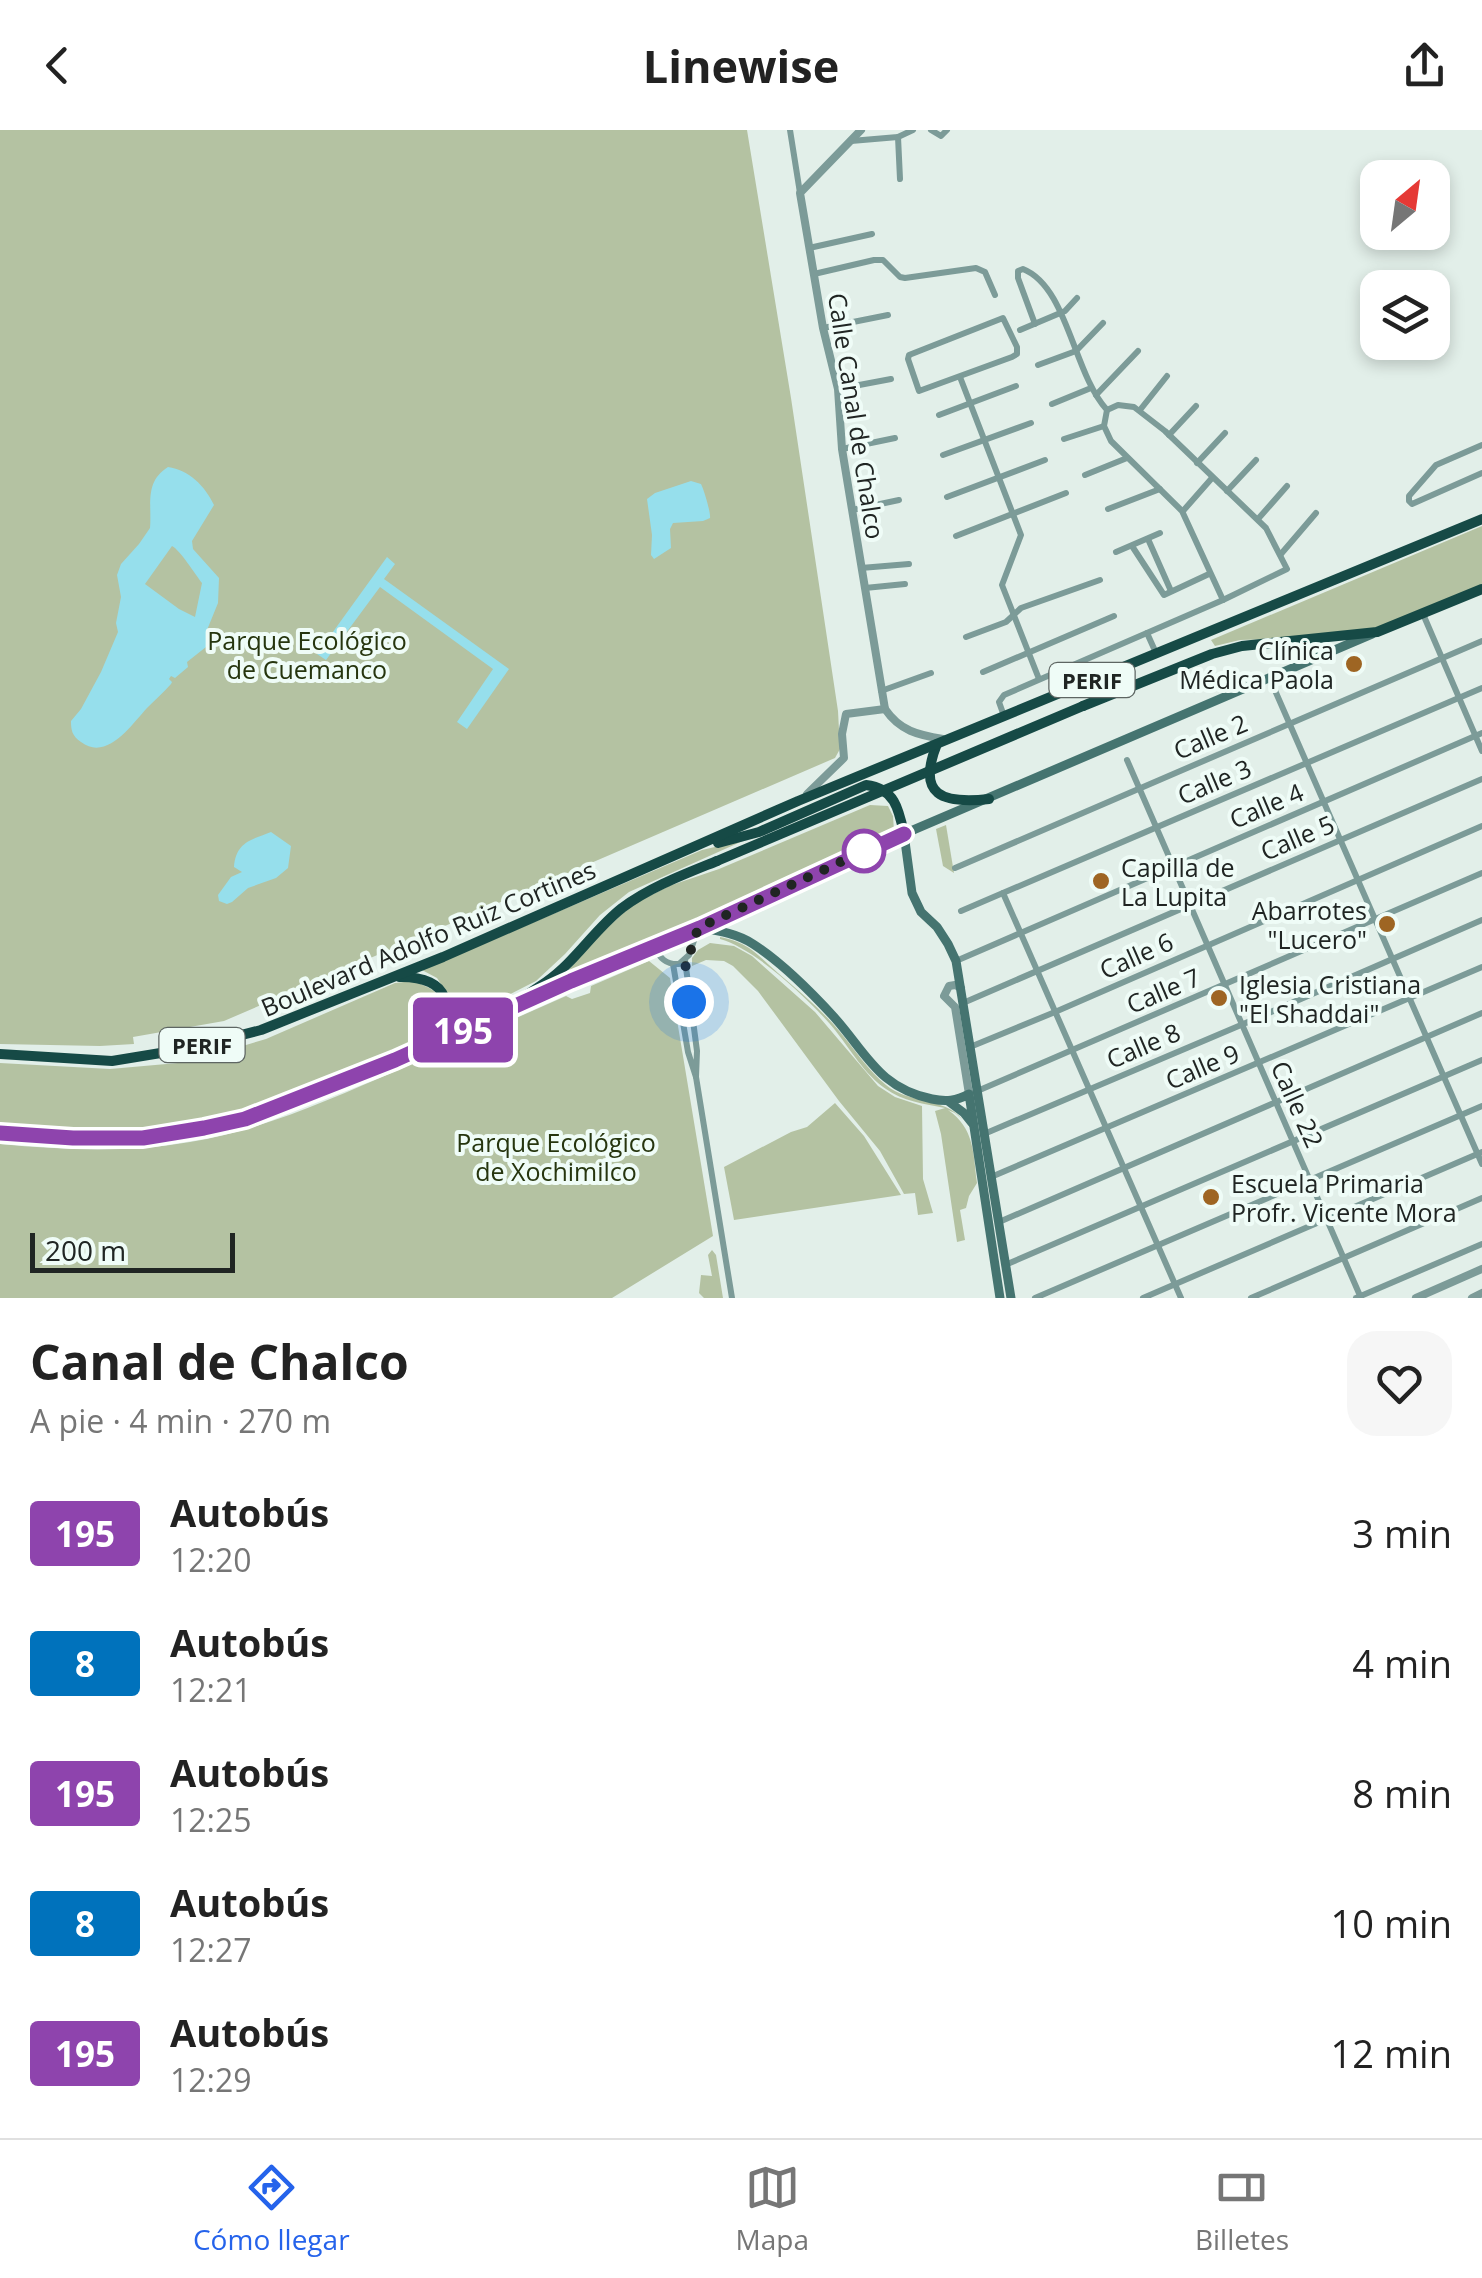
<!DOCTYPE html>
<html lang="es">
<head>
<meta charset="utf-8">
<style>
	body { margin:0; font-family:"Open Sans",sans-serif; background:#f6f6f6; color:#222; height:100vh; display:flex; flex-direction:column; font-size:38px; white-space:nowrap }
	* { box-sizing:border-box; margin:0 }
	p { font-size:32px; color:#767676 }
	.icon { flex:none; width:55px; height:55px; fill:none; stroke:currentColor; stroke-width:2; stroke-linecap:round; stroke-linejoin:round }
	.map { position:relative; height:1168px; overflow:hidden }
	.panel { display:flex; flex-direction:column; background:#fff; flex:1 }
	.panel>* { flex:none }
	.badge { padding:0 20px; border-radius:8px; font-size:35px; line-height:65px }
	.needle { width:65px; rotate:29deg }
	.tools { position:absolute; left:1360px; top:30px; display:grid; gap:20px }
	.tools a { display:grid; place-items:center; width:90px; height:90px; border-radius:20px; background:#fff; box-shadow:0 5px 15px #0003; font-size:50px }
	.scale { position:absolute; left:30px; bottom:25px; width:205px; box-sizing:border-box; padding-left:10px; border:5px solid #202523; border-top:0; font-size:28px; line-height:35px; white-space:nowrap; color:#202523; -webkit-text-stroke:8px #effcf7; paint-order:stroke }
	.you { position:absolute; width:50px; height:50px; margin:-25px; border:8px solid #fff; border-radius:50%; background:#1a73e8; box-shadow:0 0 0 15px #1a73e833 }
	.map>.badge { position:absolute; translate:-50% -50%; box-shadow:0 0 0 5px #fff }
	.round { display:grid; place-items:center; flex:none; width:105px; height:105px; border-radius:30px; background:#f6f6f6 }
	.headline { display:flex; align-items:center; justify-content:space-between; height:170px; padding:0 30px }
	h1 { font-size:48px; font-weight:700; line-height:75px }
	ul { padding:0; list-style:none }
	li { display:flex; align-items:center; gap:30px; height:130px; padding:0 30px }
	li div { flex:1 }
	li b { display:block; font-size:38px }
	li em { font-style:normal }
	li .badge { min-width:110px; font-weight:700; text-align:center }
	header { display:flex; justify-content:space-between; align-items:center; height:130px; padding:0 30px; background:#fff; font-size:45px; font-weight:700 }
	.tab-bar { display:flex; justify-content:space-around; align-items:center; height:140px; border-top:2px solid #e0e0e0; background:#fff; font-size:28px; color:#767676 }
	.tab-bar a { display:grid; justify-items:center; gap:5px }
	.tab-bar .on { color:#2563eb }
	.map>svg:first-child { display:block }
</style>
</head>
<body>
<header><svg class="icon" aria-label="back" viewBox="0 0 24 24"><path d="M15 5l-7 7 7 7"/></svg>Linewise<svg class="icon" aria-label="share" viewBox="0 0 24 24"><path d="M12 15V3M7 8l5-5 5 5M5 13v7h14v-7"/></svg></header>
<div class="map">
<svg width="1482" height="1168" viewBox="0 0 1482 1168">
	<rect width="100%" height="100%" fill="#e2efe9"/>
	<g fill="#b4c2a2">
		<path d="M 0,0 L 747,0 L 791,268 L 838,581 L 840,619 L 835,628 L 224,891 L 133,907 L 134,914 L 100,916 L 0,914 Z"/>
		<path d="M 1482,396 L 1482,458 L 1375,506 L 1240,510 L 1215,516 L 1211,510 Z"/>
		<path d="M 870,675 L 888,676 L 893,686 L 894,701 L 557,854 L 594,810 L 632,775 L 669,756 L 719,739 Z"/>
		<path d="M 946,695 L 954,743 L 943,736 L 936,699 Z"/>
		<path d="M 745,710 L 629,762 L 600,785 L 565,824 L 536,851 L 443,898 L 447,863 L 437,848 L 422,840 L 702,720 Z"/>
		<path d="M 720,807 C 730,809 740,812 749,818 C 759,825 769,835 778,843 C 800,862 822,880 840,902 C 855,920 868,940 886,955 C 908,974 944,967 962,989 L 955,983 L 948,980 C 975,999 973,1023 977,1053 L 969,1066 L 966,1078 L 960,1080 L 965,1110 L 957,1112 L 941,1004 L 935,981 L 945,978 C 925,974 902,971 886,959 C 865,945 850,919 835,900 C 812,872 755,818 720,809 Z"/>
		<path d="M 710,813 L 734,816 L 752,826 L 815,882 L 878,956 L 895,967 L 922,976 L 923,1049 L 933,1083 L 918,1085 L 915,1063 L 904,1064 L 880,1021 L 839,971 L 758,861 L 733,836 L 724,831 L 706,830 L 692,836 L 692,828 L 698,820 Z"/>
		<path d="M 649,831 L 670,848 L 713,1106 L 612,1168 L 0,1168 L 0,1014 C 64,1020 126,1023 190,1012 C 263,1000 331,969 398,940 C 454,915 510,891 566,866 L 572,869 L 590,863 L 591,856 Z"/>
		<path d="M 413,851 C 433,859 443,862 443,885 L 416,915 L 239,988 L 139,1005 L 0,999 L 0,933 L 110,939 L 189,932 L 266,909 L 395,853 Z"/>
		<path d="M 835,973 L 864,1006 L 901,1065 L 734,1090 L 724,1037 L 791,1002 L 807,997 Z"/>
		<path d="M 712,1120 L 716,1125 L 723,1168 L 704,1168 L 699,1163 L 701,1145 L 712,1146 L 708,1125 Z"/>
	</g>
	<g fill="#96dfec" fill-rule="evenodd">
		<path d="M 168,337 C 189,340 205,356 214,375 L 192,411 L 193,419 L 219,448 L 218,473 L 207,500 L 206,517 L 187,532 L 188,537 L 175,548 L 171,546 L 169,549 L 172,552 L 171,554 C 164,562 155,570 147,578 C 132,594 107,632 81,612 C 72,606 71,600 71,591 L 81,579 L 101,542 L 118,502 L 116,493 L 121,467 L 117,445 L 121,434 L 139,414 L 150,398 C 152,375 144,352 168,337 ZM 172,416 C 180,420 195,444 202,453 L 195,487 L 179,479 L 145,454 Z"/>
		<path d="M 691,351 L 701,354 C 704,360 711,383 710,388 L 703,391 L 673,393 L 670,399 L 671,418 L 654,429 L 651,425 L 652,405 L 647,369 L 655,363 Z"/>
		<path d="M 387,427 L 395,434 L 384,449 L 509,539 L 467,599 L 457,592 L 493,539 L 380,457 L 326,530 L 317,524 Z"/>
		<path d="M 271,702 L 291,716 L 288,738 L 276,748 L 248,758 L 232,772 L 227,774 L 219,771 L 218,765 L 231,747 L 242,742 L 234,737 C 236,712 251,710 271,702 Z"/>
	</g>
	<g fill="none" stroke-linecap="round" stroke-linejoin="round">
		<g stroke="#7c9b98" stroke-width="6">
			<path d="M 790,0 L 800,63"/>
			<path d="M 931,0 L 941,6 L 947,0"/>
			<path d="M 898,7 L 900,49"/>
			<path d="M 851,11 L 898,7 L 913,0"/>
			<path d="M 809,118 L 872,104"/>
			<path d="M 814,144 L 874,130 L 883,130 L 900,147 L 905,148 L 976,138 L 985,142 L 995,165"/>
			<path d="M 1003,188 L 1017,217 L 1017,224 L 1012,227 L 919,261 L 908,229 L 909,225 Z"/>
			<path d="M 1035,194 L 1018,148 L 1018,141 L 1023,139 C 1068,157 1073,243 1107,280 L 1104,296 L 1111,311 L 1182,381 L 1223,470"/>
			<path d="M 823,198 L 888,185"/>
			<path d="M 1020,200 L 1065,181 L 1077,168"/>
			<path d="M 1038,235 L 1076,221 L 1103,193"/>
			<path d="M 960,247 L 1021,405 L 1002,455 L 1039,549"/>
			<path d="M 838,259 L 891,249"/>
			<path d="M 1096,265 L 1138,221"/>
			<path d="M 1052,274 L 1091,258"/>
			<path d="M 1140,280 L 1167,246"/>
			<path d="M 939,285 L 1016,256"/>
			<path d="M 1169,305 L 1196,276"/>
			<path d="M 1064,309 L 1104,296"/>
			<path d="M 1482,315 L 1436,335 L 1409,366 L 1409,371 L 1412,374 L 1482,343"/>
			<path d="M 842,319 L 895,308"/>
			<path d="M 943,325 L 1031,293"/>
			<path d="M 1197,333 L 1225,303"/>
			<path d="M 1085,345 L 1127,328"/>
			<path d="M 1227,361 L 1256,330"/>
			<path d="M 947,367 L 1045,330"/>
			<path d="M 1108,379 L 1160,359"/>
			<path d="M 852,380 L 899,370"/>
			<path d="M 1183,381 L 1212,348"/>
			<path d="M 1258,389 L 1287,356"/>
			<path d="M 956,406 L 1066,363"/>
			<path d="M 1148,409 L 1171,461"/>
			<path d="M 1132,416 L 1164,465 L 1209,444"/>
			<path d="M 1116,422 L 1160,403"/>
			<path d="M 1281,424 L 1316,383"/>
			<path d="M 861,438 L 909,434"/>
			<path d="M 865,458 L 905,454"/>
			<path d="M 1423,484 L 1482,621"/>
			<path d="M 1147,503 L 1156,523"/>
			<path d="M 966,507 L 1006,492 L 1021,478 L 1100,450"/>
			<path d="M 983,542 L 1114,486"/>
			<path d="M 1270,549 L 1482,1034"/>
			<path d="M 881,561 L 931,543"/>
			<path d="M 1004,586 L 999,572 L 1004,565 L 1223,470 L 1287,439 L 1266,398 L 1165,301 L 1134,277 L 1118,275 L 1107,280"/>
			<path d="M 1127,630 L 1361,1168"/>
			<path d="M 955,738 L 1482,511"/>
			<path d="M 1003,763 L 1181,1168"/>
			<path d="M 961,781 L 1482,558"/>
			<path d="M 654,817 C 660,828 666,835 679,834 L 689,825 L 698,799"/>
			<path d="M 956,831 L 1482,603"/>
			<path d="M 673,834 L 688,922 L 696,947 L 697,921 L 685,830"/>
			<path d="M 963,873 L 1482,649"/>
			<path d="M 970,917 L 1055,882 L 1482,696"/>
			<path d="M 696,947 L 732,1168"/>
			<path d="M 975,962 L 1482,743"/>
			<path d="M 984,1004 L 1241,895 L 1482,790"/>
			<path d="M 991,1047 L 1482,837"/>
			<path d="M 999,1092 L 1482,883"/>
			<path d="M 1005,1135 L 1482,930"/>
			<path d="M 1035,1168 L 1482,976"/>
			<path d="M 1143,1168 L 1482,1022"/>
			<path d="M 1251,1168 L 1482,1068"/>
			<path d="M 1356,1168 L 1482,1114"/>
		</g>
		<g stroke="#7c9b98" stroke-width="8">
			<path d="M 861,0 L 800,63 L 823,198 L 838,259 L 842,319 L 885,579 C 900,601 918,605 943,609"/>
			<path d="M 807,664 L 844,628 L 842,604 L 846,584 L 885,579"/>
			<path d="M 961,858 L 955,855 L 949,856 L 944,866 L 955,877 L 969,964"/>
			<path d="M 1416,1168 L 1482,1139"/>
			<path d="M 1472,1168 L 1482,1163"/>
		</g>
		<g stroke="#457470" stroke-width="9">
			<path d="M 904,704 L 912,763 L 921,782 L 937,797 L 948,814 L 956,831 L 1011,1168"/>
			<path d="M 702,798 C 720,801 738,804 753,814 C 781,832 812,863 834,887 C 867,924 879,958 932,969 C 946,972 956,971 969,964 L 1000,1168"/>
			<path d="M 515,876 L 698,798 L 871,718 L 1372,504"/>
			<path d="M 948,971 L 964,983 L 972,993"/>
		</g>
		<g stroke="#164a46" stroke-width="10">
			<path d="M 1083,576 L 1212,524 L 1242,516 L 1377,502 L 1482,459"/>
			<path d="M 937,614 C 916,666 943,674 989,669"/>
			<path d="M 718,713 L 759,702 L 866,655 C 895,658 899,680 904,704"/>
			<path d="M 399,847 C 451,846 459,880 425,914"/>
			<path d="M 0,924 L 112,931 L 191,918 L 261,900 L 443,827 L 798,671 L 1482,389"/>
			<path d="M 0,1003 C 48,1007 97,1012 144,1007 C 224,1000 296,970 369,941 C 430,916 492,890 546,852 C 575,832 594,800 622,778 C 650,757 685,744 717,731"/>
		</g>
		<path stroke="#164a46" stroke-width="10" d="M 717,731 L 1083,576"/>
	</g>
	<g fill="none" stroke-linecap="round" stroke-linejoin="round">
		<g stroke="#fff" stroke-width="22">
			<path id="line" d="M 0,1003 L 73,1008 L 143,1008 L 204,998 L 245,989 L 395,930 L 571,851 L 700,798 L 904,704"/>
		</g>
		<use href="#line" stroke="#8e44ad" stroke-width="15"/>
		<path stroke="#202523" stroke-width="10" stroke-dasharray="0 18" d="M 689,872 L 685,830 L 692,818 L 698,798 L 871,718 L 864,721"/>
	</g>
	<g fill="#9e6523" stroke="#effcf7" stroke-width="4">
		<circle cx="1354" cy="534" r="10"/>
		<circle cx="1101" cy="751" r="10"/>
		<circle cx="1387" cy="794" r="10"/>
		<circle cx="1219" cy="868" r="10"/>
		<circle cx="1211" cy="1067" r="10"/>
	</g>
	<circle fill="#fff" stroke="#8e44ad" stroke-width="5" cx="864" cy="721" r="20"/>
	<g text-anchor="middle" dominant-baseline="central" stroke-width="8" stroke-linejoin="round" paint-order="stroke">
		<g fill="#effcf7" stroke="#5e6663" stroke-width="2.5">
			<rect x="1049.5" y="533" width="85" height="34" rx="8"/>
			<rect x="159.5" y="898" width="85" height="34" rx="8"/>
		</g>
		<g font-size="22" font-weight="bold" fill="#202523">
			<text x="1092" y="550">PERIF</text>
			<text x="202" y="915">PERIF</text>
		</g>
		<g font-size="25" fill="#202523" stroke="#effcf7">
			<text transform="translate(857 286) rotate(81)">Calle Canal de Chalco</text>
			<text transform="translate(1210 606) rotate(-23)">Calle 2</text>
			<text transform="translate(1214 651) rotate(-23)">Calle 3</text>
			<text transform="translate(1266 675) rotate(-23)">Calle 4</text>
			<text transform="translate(1297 707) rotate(-23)">Calle 5</text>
			<text transform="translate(428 808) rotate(-23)">Boulevard Adolfo Ruiz Cortines</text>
			<text transform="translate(1136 825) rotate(-24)">Calle 6</text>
			<text transform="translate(1163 860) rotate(-23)">Calle 7</text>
			<text transform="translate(1143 915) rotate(-23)">Calle 8</text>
			<text transform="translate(1202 936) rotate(-23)">Calle 9</text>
			<text transform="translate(1298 974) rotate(66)">Calle 22</text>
		</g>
		<g font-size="25" fill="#26350e" stroke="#effcf7">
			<text x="307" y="510">Parque Ecológico<tspan x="307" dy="29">de Cuemanco</tspan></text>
			<text x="556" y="1012">Parque Ecológico<tspan x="556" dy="29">de Xochimilco</tspan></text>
		</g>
		<g font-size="25" fill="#202523" stroke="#effcf7" text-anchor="start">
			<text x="1334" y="520" text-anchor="end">Clínica<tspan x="1334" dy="29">Médica Paola</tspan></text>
			<text x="1121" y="737">Capilla de<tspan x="1121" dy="29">La Lupita</tspan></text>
			<text x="1367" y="780" text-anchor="end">Abarrotes<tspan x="1367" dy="29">"Lucero"</tspan></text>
			<text x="1239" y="854">Iglesia Cristiana<tspan x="1239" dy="29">"El Shaddai"</tspan></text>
			<text x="1231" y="1053">Escuela Primaria<tspan x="1231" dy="29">Profr. Vicente Mora</tspan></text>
		</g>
	</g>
</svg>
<div class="tools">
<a><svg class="needle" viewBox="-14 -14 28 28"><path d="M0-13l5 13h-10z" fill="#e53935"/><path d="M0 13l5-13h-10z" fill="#767676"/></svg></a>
<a><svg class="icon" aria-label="layers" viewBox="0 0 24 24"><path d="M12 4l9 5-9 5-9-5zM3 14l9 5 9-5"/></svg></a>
</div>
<div class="scale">200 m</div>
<div class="you" style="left:689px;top:872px"></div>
<b class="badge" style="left:463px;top:900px;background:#8e44ad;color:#fff">195</b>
</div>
<section class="panel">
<div class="headline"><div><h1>Canal de Chalco</h1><p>A pie · 4 min · 270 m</p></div><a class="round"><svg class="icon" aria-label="heart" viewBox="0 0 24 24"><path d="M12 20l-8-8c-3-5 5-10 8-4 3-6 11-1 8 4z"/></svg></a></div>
<ul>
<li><span class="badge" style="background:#8e44ad;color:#fff">195</span><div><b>Autobús</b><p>12:20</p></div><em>3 min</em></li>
<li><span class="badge" style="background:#0072bc;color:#fff">8</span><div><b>Autobús</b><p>12:21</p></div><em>4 min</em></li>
<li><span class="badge" style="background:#8e44ad;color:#fff">195</span><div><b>Autobús</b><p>12:25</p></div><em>8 min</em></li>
<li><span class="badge" style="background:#0072bc;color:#fff">8</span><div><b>Autobús</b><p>12:27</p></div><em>10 min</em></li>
<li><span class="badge" style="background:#8e44ad;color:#fff">195</span><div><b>Autobús</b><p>12:29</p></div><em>12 min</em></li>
</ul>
</section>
<nav class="tab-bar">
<a class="on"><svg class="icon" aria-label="directions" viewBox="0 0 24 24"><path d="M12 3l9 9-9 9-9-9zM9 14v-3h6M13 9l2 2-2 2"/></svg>Cómo llegar</a>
<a><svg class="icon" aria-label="map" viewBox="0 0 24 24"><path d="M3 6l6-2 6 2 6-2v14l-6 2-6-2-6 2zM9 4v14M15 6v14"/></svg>Mapa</a>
<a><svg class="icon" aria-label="tickets" viewBox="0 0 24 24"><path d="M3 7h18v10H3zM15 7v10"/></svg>Billetes</a>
</nav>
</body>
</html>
